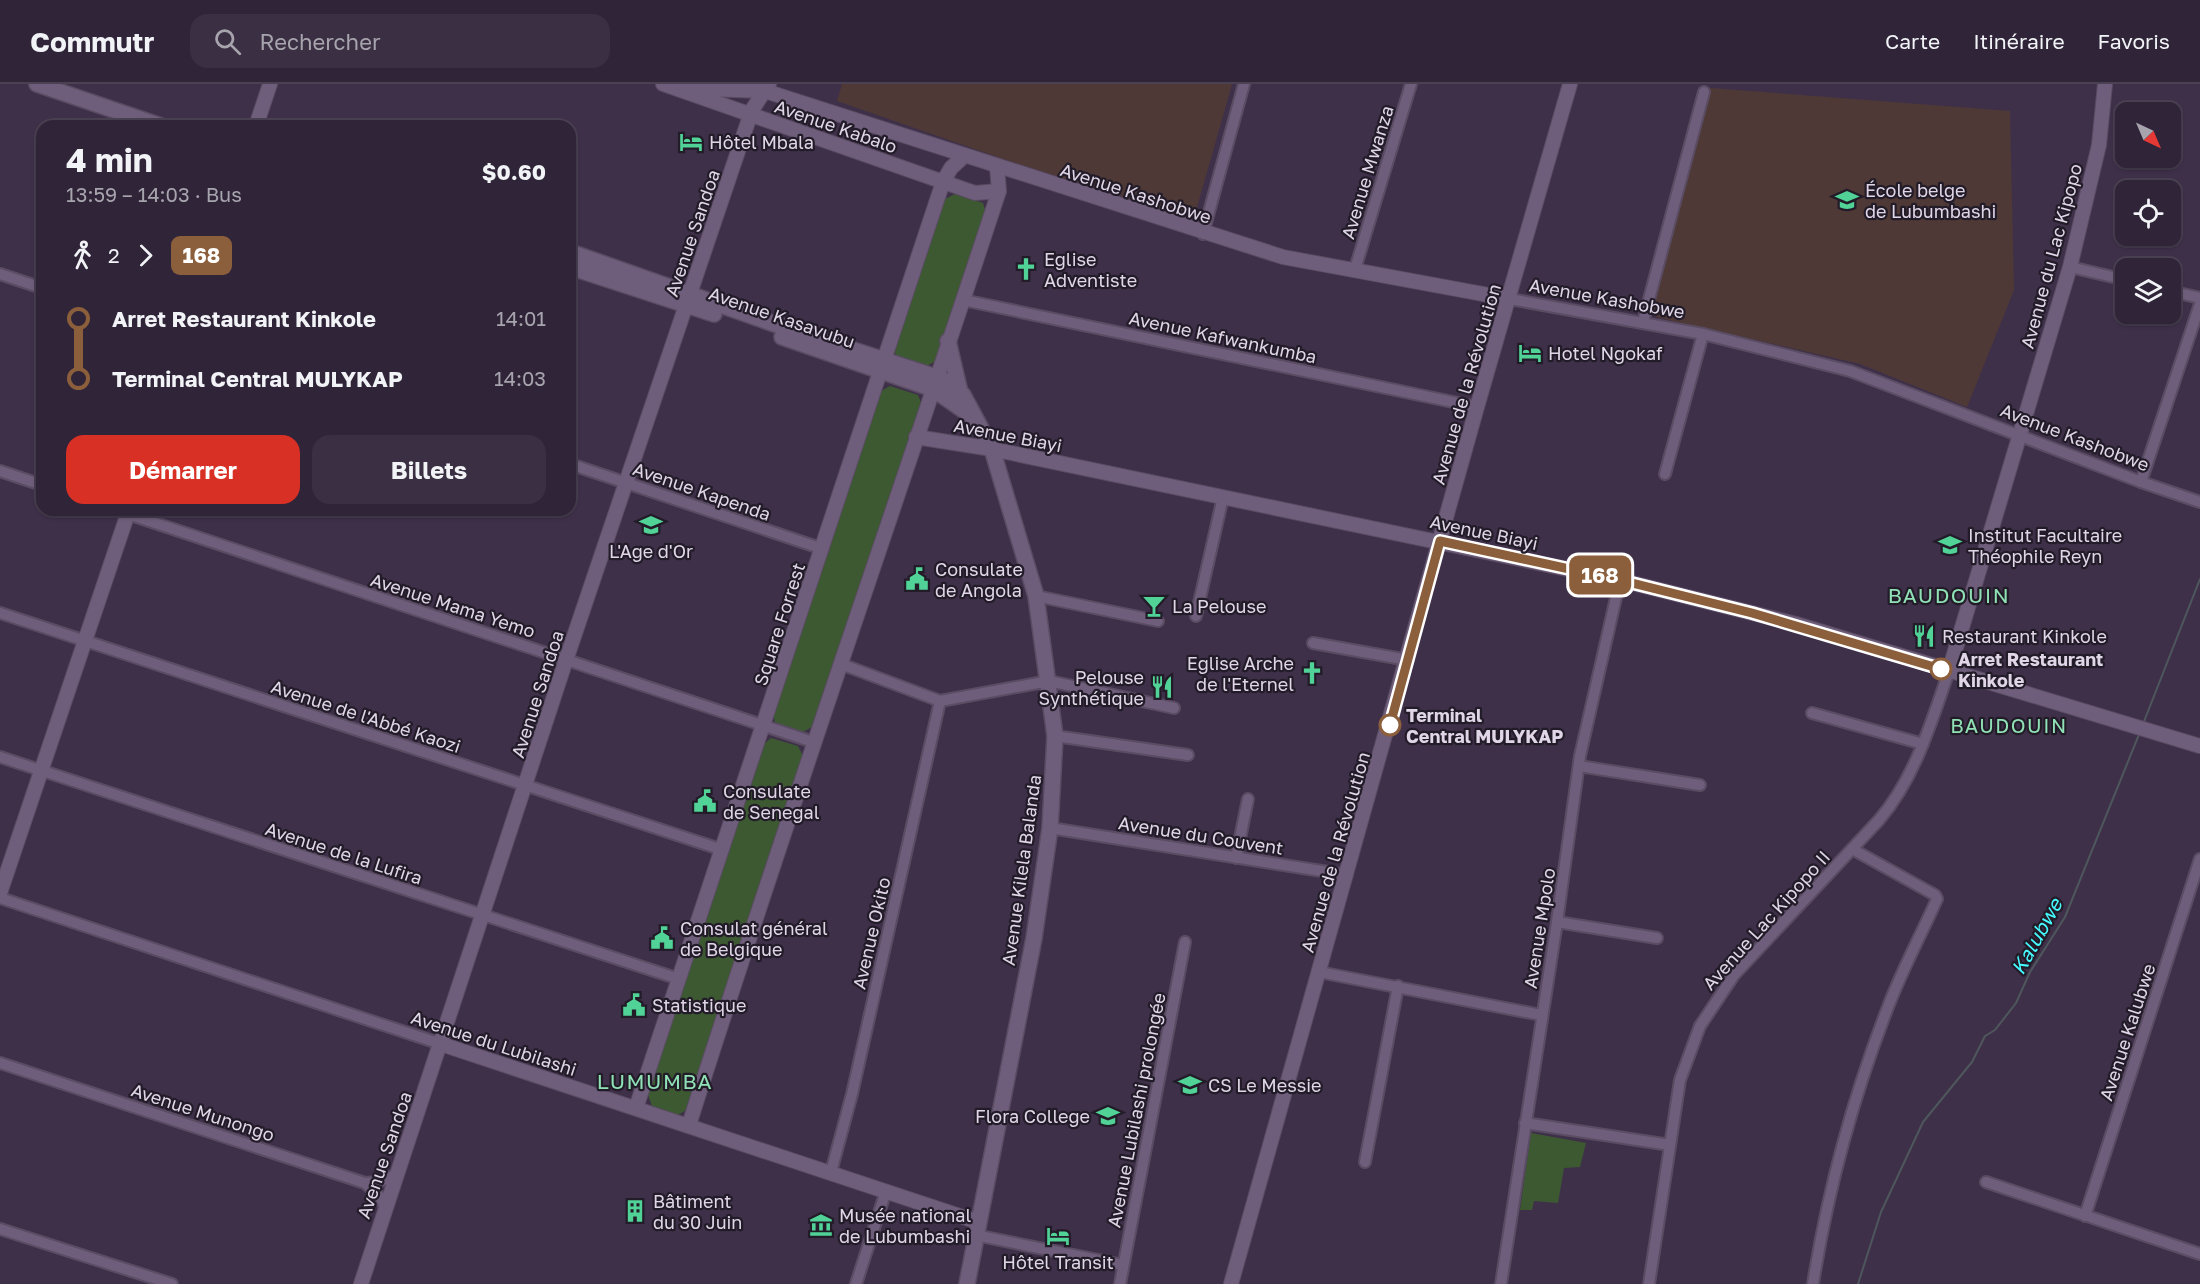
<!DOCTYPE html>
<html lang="fr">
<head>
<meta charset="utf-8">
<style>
	body { margin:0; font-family:"Golos Text",sans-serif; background:#3b3043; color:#f1f3f6; height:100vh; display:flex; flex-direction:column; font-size:22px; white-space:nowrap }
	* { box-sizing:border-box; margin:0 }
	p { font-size:20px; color:#a7a4ae }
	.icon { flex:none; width:33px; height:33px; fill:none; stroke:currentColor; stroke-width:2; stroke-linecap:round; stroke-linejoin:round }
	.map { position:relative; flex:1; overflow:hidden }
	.drawer { position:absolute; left:36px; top:36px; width:540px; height:396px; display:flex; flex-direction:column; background:#2f2438; border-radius:18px; box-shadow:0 2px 4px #0004,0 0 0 2px #4a4153 }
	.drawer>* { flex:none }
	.badge { padding:0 12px; border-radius:9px; font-size:21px; line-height:39px }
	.needle { width:39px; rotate:136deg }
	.controls { position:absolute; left:2115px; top:18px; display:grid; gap:12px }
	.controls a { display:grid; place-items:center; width:66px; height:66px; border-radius:12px; background:#2f2438; box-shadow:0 2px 4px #0004,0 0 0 2px #4a4153; font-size:30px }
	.map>.badge { position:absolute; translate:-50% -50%; box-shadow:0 0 0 3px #fff }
	.legs { display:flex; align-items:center; gap:9px; height:66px; padding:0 30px; font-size:20px }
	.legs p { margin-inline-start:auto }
	.headline { display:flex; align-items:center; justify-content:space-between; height:102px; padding:0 30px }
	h1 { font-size:33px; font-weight:700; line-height:45px }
	.button { display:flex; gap:12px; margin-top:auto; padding:12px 30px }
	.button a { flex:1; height:69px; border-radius:18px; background:#d93025; color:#fff; font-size:24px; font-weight:700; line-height:69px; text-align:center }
	.button a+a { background:#3b3043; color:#f1f3f6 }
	ul { padding:0 30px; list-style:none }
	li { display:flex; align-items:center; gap:21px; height:60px; font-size:22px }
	li i { display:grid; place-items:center; width:9px; height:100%; margin:0 8px; background:currentColor }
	li i::after { content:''; width:15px; height:15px; margin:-8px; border:4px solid; border-radius:50%; background:#2f2438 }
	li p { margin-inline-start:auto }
	li:first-child i { background:linear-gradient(#0000 50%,currentColor 0) }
	li:last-child i { background:linear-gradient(currentColor 50%,#0000 0) }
	header { display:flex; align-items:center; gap:36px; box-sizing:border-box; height:84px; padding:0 30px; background:#2f2438; border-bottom:2px solid #4a4153 }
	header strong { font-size:28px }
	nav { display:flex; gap:33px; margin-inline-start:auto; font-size:21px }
	.search { width:420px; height:54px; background:#3b3043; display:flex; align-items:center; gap:15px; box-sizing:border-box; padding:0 21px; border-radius:18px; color:#a7a4ae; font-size:22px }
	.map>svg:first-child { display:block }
</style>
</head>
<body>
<header>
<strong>Commutr</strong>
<div class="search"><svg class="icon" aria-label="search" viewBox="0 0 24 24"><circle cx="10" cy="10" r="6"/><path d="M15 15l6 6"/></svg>Rechercher</div>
<nav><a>Carte</a><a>Itinéraire</a><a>Favoris</a></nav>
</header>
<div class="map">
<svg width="2200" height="1200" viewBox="0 0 2200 1200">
	<rect width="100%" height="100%" fill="#3f304a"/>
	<g fill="#4e3936">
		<path d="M 842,0 L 1232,0 L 1196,127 L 1185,132 L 1012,78 L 837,17 Z"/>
		<path d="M 1710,4 L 2010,27 L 2014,206 L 1967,323 L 1860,280 L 1656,233 L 1653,227 Z"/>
	</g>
	<g fill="#3d5932">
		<path d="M 955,110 L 983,119 L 986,129 L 936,277 L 925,283 L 896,273 L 894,263 L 943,116 Z"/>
		<path d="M 890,302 L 918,311 L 922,321 L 812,643 L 803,648 L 775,638 L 773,630 L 879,308 Z"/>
		<path d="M 771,654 L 798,662 L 803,672 L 688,1025 L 678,1031 L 652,1022 L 648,1011 L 762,662 Z"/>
		<path d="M 1531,1049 L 1586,1059 L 1580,1083 L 1564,1084 L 1558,1119 L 1534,1117 L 1532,1126 L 1520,1126 Z"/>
	</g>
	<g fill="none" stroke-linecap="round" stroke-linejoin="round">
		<g stroke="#4e575c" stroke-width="2">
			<path d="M 2143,640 L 2200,495"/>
			<path d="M 1858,1200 L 1881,1128 L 1923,1038 L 1972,978 L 1985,952 L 1995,946 L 2016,919 L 2030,888 L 2065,833 L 2140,648"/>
		</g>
		<g stroke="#5a4c63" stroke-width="14">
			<g id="minor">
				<path d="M 1203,150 L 1244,0"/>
				<path d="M 2070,183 L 2126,196"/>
				<path d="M 1355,185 L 1411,0"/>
				<path d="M 0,190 L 42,204"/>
				<path d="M 2170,207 L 2200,214"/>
				<path d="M 1510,215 L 1703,250 L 1850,287 L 2141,398 L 2200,418"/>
				<path d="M 963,216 L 1477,323"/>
				<path d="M 1643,238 L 1704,8"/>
				<path d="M 570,380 L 823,465"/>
				<path d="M 0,387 L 42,401"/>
				<path d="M 1665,390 L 1703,250"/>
				<path d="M 2141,398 L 2200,220"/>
				<path d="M 116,426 L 813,658"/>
				<path d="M 1036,512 L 1158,537"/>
				<path d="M 0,529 L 723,766"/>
				<path d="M 1196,532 L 1223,413"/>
				<path d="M 1313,559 L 1408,576"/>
				<path d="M 841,580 L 940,617 L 1049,597 L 1174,624"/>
				<path d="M 1812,629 L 1923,660"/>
				<path d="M 1055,652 L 1188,671"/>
				<path d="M 0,673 L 679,895"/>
				<path d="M 1579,682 L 1700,701"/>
				<path d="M 1050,744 L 1347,791"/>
				<path d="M 1236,774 L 1248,715"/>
				<path d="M 0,814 L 441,960"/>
				<path d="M 1557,838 L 1657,854"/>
				<path d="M 1319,888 L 1541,931"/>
				<path d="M 0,979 L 365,1099 L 381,1114 L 385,1124"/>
				<path d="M 1525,1039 L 1670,1061"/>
				<path d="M 1365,1078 L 1398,902"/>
				<path d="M 831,1088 L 852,1010 L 940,617"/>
				<path d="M 1986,1098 L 2200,1170"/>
				<path d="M 365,1099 L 378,1098 L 396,1091"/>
				<path d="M 2085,1132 L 2200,775"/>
				<path d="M 0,1145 L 172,1200"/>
				<path d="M 975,1151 L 1123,1181"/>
				<path d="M 856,1200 L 886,1107"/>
				<path d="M 1120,1200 L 1185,858"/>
				<path d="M 1501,1200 L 1557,838 L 1580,672 L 1620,496"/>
				<path d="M 1649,1200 L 1680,996 L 1700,942 L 1734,891 L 1879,736 C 1915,694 1931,639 1949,587"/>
				<path d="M 1813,1200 C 1828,1105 1853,1013 1888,923 C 1902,886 1921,851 1937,815 L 1935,811 L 1852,765"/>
			</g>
		</g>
		<g stroke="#5a4c63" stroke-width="16">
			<g id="tertiary">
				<path d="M 663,0 L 975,109 L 999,107"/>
				<path d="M 676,4 L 765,7 L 1283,173 L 1510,215"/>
				<path d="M 256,42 L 270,0"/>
				<path d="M 916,353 L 992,365 L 1620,496 L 1796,540 L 2200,662"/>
				<path d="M 1949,587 L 2070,183 L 2099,61 L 2105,0"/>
				<path d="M 0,809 L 129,426"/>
				<path d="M 441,960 L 978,1138"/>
				<path d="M 636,1024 L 943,98 L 951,84 L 964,72"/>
				<path d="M 689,1041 C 788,728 897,419 999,107 L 997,83"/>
				<path d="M 361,1200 L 566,576 L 752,26 L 769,0"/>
				<path d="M 1231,1200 L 1477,323 L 1570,0"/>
			</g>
		</g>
		<g stroke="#5a4c63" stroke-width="18">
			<g id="secondary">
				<path d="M 37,0 L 161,42"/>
				<path d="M 570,168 L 783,243 L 942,295 L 963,311 L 992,365 L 1036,512 L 1055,652 L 1050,744 L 1034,854 L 967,1200"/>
				<path d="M 570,183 L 714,230"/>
				<path d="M 782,253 L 933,305 L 972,332"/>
				<path d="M 948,257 L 960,308"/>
			</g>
		</g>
		<use href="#minor" stroke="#6f5e7b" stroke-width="10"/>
		<use href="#tertiary" stroke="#6f5e7b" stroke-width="14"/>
		<use href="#secondary" stroke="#6f5e7b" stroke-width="15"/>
	</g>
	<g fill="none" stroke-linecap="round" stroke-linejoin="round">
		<g stroke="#fff" stroke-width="14">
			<path id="line-1" d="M 1390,641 L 1440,457 L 1620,496 L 1752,529 L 1941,585"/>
		</g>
		<use href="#line-1" stroke="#8b5e3c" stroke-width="9"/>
	</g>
	<defs>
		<g id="hotel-bare" transform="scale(1.8)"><path d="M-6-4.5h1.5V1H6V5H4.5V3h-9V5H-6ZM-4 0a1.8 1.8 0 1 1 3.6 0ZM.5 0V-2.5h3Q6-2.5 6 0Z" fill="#51d398" stroke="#221b28" stroke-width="2.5" paint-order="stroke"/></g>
		<g id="school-bare" transform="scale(1.8)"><path d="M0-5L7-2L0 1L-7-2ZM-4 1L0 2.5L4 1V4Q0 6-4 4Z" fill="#51d398" stroke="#221b28" stroke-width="2.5" paint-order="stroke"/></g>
		<g id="church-bare" transform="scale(1.8)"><path d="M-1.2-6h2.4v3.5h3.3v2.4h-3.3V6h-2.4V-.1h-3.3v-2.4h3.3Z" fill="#51d398" stroke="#221b28" stroke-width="2.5" paint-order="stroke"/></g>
		<g id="university-bare" transform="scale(1.8)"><path d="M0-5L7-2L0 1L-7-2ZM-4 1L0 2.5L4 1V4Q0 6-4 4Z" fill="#51d398" stroke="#221b28" stroke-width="2.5" paint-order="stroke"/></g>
		<g id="civic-bare" transform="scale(1.8)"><path d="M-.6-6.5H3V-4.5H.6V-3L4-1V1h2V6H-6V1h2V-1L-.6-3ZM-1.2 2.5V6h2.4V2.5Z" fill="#51d398" stroke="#221b28" stroke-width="2.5" paint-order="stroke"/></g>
		<g id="bar-bare" transform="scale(1.8)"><path d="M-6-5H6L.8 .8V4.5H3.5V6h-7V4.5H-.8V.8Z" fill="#51d398" stroke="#221b28" stroke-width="2.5" paint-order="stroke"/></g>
		<g id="restaurant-bare" transform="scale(1.8)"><path d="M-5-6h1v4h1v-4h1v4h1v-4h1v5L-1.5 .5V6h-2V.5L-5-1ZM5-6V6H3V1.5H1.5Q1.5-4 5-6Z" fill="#51d398" stroke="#221b28" stroke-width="2.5" paint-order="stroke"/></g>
		<g id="building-bare" transform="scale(1.8)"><path d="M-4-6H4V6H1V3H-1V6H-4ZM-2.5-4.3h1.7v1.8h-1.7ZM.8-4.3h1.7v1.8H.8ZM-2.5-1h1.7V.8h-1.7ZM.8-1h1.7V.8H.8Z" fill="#51d398" stroke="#221b28" stroke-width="2.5" paint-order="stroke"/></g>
		<g id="museum-bare" transform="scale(1.8)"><path d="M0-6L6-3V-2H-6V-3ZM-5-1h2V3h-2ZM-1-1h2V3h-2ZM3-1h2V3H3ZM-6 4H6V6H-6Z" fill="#51d398" stroke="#221b28" stroke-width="2.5" paint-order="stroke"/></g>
	</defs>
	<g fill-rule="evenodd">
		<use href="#hotel-bare" x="691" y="58"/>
		<use href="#school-bare" x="1847" y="116"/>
		<use href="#church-bare" x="1026" y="185"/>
		<use href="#hotel-bare" x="1530" y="269"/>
		<use href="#school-bare" x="651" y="441"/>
		<use href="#university-bare" x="1950" y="461"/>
		<use href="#civic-bare" x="917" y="495"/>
		<use href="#bar-bare" x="1154" y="522"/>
		<use href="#restaurant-bare" x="1924" y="552"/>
		<use href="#church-bare" x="1312" y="589"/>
		<use href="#restaurant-bare" x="1162" y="603"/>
		<use href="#civic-bare" x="705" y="717"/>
		<use href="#civic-bare" x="662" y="854"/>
		<use href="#civic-bare" x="634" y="921"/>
		<use href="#school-bare" x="1190" y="1001"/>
		<use href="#school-bare" x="1108" y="1032"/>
		<use href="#building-bare" x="635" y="1127"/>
		<use href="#museum-bare" x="821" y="1141"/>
		<use href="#hotel-bare" x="1058" y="1152"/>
	</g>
	<g fill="#fff" stroke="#8b5e3c" stroke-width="3">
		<circle cx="1941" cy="585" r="10"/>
		<circle cx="1390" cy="641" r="10"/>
	</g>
	<g text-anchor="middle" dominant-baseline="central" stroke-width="4.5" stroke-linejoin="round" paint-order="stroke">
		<g font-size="18" fill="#e0d6e7" stroke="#221b28">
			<text transform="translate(836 42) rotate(19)">Avenue Kabalo</text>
			<text transform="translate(1367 88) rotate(-73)">Avenue Mwanza</text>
			<text transform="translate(1136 109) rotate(18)">Avenue Kashobwe</text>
			<text transform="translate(692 149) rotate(-71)">Avenue Sandoa</text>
			<text transform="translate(2051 172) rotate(-75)">Avenue du Lac Kipopo</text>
			<text transform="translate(1607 214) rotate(10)">Avenue Kashobwe</text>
			<text transform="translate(782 233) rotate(19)">Avenue Kasavubu</text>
			<text transform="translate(1223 253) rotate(12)">Avenue Kafwankumba</text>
			<text transform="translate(1466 300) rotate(-74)">Avenue de la Révolution</text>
			<text transform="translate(1008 351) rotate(11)">Avenue Biayi</text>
			<text transform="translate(2075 353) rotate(21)">Avenue Kashobwe</text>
			<text transform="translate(702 407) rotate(19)">Avenue Kapenda</text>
			<text transform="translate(1484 448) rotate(12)">Avenue Biayi</text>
			<text transform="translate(453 521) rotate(18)">Avenue Mama Yemo</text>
			<text transform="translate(779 540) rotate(-72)">Square Forrest</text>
			<text transform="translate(537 610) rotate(-72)">Avenue Sandoa</text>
			<text transform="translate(366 632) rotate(18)">Avenue de l'Abbé Kaozi</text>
			<text transform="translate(1201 751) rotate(9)">Avenue du Couvent</text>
			<text transform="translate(1335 768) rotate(-74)">Avenue de la Révolution</text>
			<text transform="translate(344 769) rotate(18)">Avenue de la Lufira</text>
			<text transform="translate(1021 786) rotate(-82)">Avenue Kilela Balanda</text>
			<text transform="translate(1766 836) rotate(-48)">Avenue Lac Kipopo II</text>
			<text transform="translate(1539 844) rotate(-81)">Avenue Mpolo</text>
			<text transform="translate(871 849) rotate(-77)">Avenue Okito</text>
			<text transform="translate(2127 948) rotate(-72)">Avenue Kalubwe</text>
			<text transform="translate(494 959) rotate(18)">Avenue du Lubilashi</text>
			<text transform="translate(1136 1026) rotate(-79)">Avenue Lubilashi prolongée</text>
			<text transform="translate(203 1028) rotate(18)">Avenue Munongo</text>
			<text transform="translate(384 1071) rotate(-71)">Avenue Sandoa</text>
		</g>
		<g font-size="18" fill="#e0d6e7" stroke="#221b28" text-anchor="start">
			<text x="709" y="58">Hôtel Mbala</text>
			<text x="1865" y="106">École belge<tspan x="1865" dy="21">de Lubumbashi</tspan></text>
			<text x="1044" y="175">Eglise<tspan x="1044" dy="21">Adventiste</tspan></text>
			<text x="1548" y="269">Hotel Ngokaf</text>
			<text x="1968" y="451">Institut Facultaire<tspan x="1968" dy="21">Théophile Reyn</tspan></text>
			<text x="651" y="467" text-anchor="middle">L'Age d'Or</text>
			<text x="935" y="485">Consulate<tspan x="935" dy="21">de Angola</tspan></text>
			<text x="1172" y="522">La Pelouse</text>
			<text x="1942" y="552">Restaurant Kinkole</text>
			<text x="1294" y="579" text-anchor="end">Eglise Arche<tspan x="1294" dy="21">de l'Eternel</tspan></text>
			<text x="1144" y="593" text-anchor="end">Pelouse<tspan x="1144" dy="21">Synthétique</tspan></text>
			<text x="723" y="707">Consulate<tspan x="723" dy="21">de Senegal</tspan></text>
			<text x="680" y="844">Consulat général<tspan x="680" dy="21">de Belgique</tspan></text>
			<text x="652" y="921">Statistique</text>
			<text x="1208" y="1001">CS Le Messie</text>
			<text x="1090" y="1032" text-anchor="end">Flora College</text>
			<text x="653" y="1117">Bâtiment<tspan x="653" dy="21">du 30 Juin</tspan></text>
			<text x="839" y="1131">Musée national<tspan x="839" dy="21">de Lubumbashi</tspan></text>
			<text x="1058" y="1178" text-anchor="middle">Hôtel Transit</text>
		</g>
		<g font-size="18" font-weight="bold" fill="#e0d6e7" stroke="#221b28" text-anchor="start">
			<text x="1958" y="575">Arret Restaurant<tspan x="1958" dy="21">Kinkole</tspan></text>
			<text x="1406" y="631">Terminal<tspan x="1406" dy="21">Central MULYKAP</tspan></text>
		</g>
		<g font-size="20" letter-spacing="1.5" fill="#90e1b6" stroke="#221b28">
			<text x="2009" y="641">BAUDOUIN</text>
		</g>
		<g font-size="20" font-style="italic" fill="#45fbfe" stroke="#221b28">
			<text transform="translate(2036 852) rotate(-61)">Kalubwe</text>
		</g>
		<g font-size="21" letter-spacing="1.5" fill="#90e1b6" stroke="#221b28">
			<text x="1949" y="511">BAUDOUIN</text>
			<text x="655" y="997">LUMUMBA</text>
		</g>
	</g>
</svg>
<div class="controls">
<a><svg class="needle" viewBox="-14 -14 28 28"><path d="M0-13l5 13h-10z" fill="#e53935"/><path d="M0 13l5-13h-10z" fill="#a7a4ae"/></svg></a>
<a><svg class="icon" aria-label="locate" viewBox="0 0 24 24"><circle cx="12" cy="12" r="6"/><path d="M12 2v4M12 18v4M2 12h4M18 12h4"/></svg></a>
<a><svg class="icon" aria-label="layers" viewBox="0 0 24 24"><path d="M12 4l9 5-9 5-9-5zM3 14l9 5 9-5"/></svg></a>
</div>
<b class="badge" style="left:1600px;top:491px;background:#8b5e3c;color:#fff">168</b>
<section class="drawer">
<div class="headline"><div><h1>4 min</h1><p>13:59 – 14:03 · Bus</p></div><b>$0.60</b></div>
<div class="legs"><svg class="icon" aria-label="walk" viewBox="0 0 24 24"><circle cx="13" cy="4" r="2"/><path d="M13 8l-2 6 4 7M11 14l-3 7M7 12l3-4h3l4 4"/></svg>2<svg class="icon" aria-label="forward" viewBox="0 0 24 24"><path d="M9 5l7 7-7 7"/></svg><b class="badge" style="background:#8b5e3c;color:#fff">168</b></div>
<ul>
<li><i style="color:#8b5e3c"></i><b>Arret Restaurant Kinkole</b><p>14:01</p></li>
<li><i style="color:#8b5e3c"></i><b>Terminal Central MULYKAP</b><p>14:03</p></li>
</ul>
<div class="button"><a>Démarrer</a><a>Billets</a></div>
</section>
</div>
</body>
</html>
